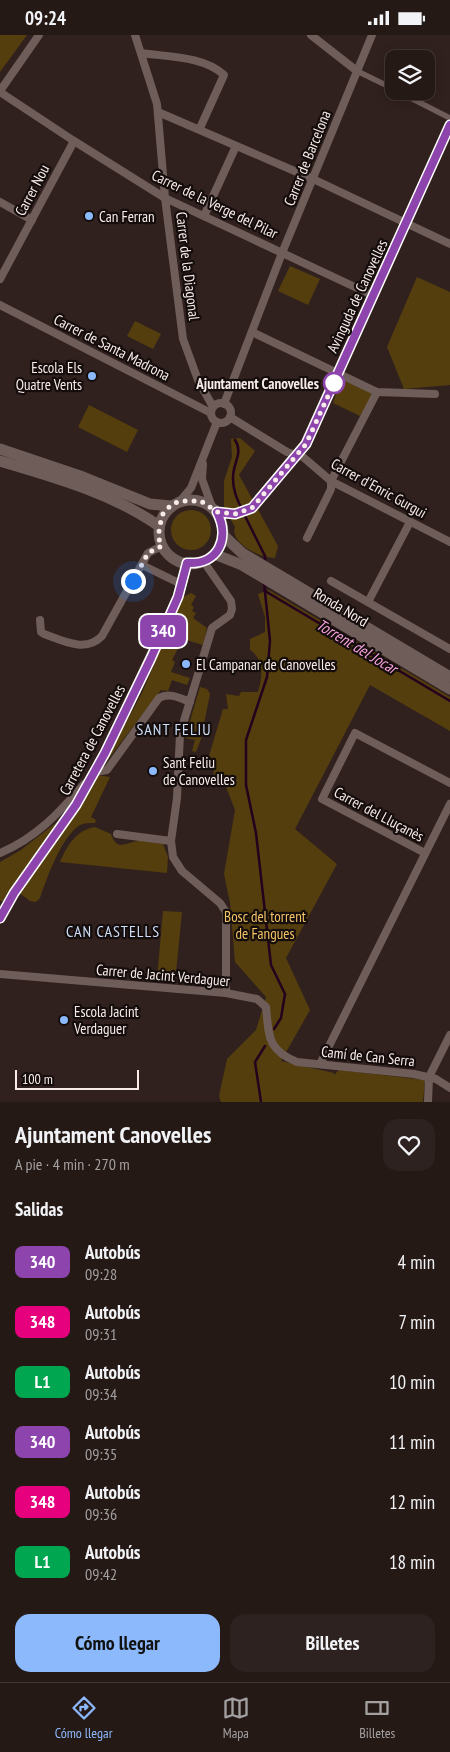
<!DOCTYPE html>
<html lang="es">
<head>
<meta charset="utf-8">
<style>
	body { margin:0; font-family:"PT Sans Narrow",sans-serif; background:#2d221f; color:#f1f3f6; height:100vh; display:flex; flex-direction:column; font-size:19px; white-space:nowrap }
	* { box-sizing:border-box; margin:0 }
	p { font-size:16px; color:#a3a0a1 }
	.icon { flex:none; width:28px; height:28px; fill:none; stroke:currentColor; stroke-width:2; stroke-linecap:round; stroke-linejoin:round }
	.map { position:relative; height:1067px; overflow:hidden }
	.drawer { display:flex; flex-direction:column; background:#251916; flex:1 }
	.drawer>* { flex:none }
	.badge { padding:0 10px; border-radius:8px; font-size:18px; line-height:32px }
	.controls { position:absolute; left:385px; top:15px; display:grid; gap:10px }
	.controls a { display:grid; place-items:center; width:50px; height:50px; border-radius:10px; background:#251916; box-shadow:0 2px 12px #0003,0 0 0 1px #423835; font-size:25px }
	.scale { position:absolute; left:15px; bottom:12px; width:124px; box-sizing:border-box; padding-left:5px; border:2px solid #f7ece9; border-top:0; font-size:14px; line-height:18px; white-space:nowrap; color:#f7ece9; -webkit-text-stroke:4px #140d0c; paint-order:stroke }
	.you { position:absolute; width:25px; height:25px; margin:-12px; border:4px solid #fff; border-radius:50%; background:#1a73e8; box-shadow:0 0 0 8px #1a73e833 }
	.map>.badge { position:absolute; translate:-50% -50%; box-shadow:0 0 0 2px #fff }
	h2 { padding:0 15px; font-size:19px; line-height:45px }
	.round { display:grid; place-items:center; flex:none; width:52px; height:52px; border-radius:15px; background:#2d221f }
	.overview { display:flex; align-items:center; justify-content:space-between; height:85px; padding:0 15px }
	h1 { font-size:24px; font-weight:600; line-height:38px }
	.button { display:flex; gap:10px; margin-top:auto; padding:10px 15px }
	.button a { flex:1; height:58px; border-radius:15px; background:#8cb9fc; color:#111; font-size:20px; font-weight:600; line-height:58px; text-align:center }
	.button a+a { background:#2d221f; color:#f1f3f6 }
	ul { padding:0; list-style:none }
	li { display:flex; align-items:center; gap:15px; height:60px; padding:0 15px }
	li div { flex:1 }
	li b { display:block; font-size:19px }
	li em { font-style:normal }
	li .badge { min-width:55px; font-weight:700; text-align:center }
	.status { display:flex; justify-content:space-between; align-items:center; height:35px; padding:0 25px; background:#251916; direction:ltr }
	.status svg { height:14px; fill:currentColor }
	.tabs { display:flex; justify-content:space-around; align-items:center; height:70px; border-top:1px solid #423835; background:#251916; font-size:14px; color:#a3a0a1 }
	.tabs a { display:grid; justify-items:center; gap:2px }
	.tabs .selected { color:#8cb9fc }
	.map>svg:first-child { display:block }
</style>
</head>
<body>
<div class="status"><b>09:24</b><svg viewBox="0 0 49 12"><path d="M0 12V9h3v3zM5 12V6h3v6zM10 12V3h3v9zM15 12V0h3v12zM26 1h20v11H26zM47 4h2v5h-2z"/></svg></div>
<div class="map">
<svg width="450" height="1067" viewBox="0 0 450 1067">
	<rect width="100%" height="100%" fill="#31211e"/>
	<g fill="#543e0d">
		<path d="M 0,0 L 27,0 L 0,37 Z"/>
		<path d="M 290,231 L 320,244 L 308,270 L 278,256 Z"/>
		<path d="M 417,242 L 450,257 L 450,350 L 404,354 L 387,312 Z"/>
		<path d="M 135,286 L 161,299 L 153,314 L 127,301 Z"/>
		<path d="M 341,343 L 374,357 L 360,381 L 333,368 Z"/>
		<path d="M 89,370 L 138,395 L 127,417 L 78,392 Z"/>
		<path d="M 240,403 L 255,416 L 239,440 L 278,511 L 275,523 C 262,524 229,508 235,492 L 224,472 L 224,446 L 232,422 L 231,404 Z"/>
		<circle cx="191" cy="495" r="20"/>
		<path d="M 269,555 L 450,662 L 450,696 L 370,650 L 295,794 L 337,829 L 286,923 L 310,975 L 281,1026 L 334,1038 L 334,1040 L 339,1035 L 425,1045 L 423,1067 L 221,1067 L 219,1061 L 227,1024 L 256,995 L 266,962 L 235,927 L 230,868 L 224,839 L 235,775 L 226,752 L 214,746 L 213,724 L 209,721 L 223,674 L 228,674 L 226,659 L 239,661 L 241,657 L 258,657 C 263,641 264,624 250,615 L 250,604 L 265,597 L 265,582 L 258,559 Z"/>
		<path d="M 191,558 L 196,561 L 191,570 L 194,572 L 192,576 L 196,578 L 193,583 L 207,593 L 203,610 L 183,604 L 172,625 L 175,627 L 171,637 L 190,643 L 187,650 L 172,645 L 168,656 L 161,655 L 103,731 L 142,658 L 183,562 Z"/>
		<path d="M 200,652 L 207,654 L 210,659 L 201,704 L 196,717 L 192,716 L 195,705 L 185,703 Z"/>
		<path d="M 97,740 L 110,742 L 91,782 L 96,785 L 95,788 C 90,788 84,788 80,790 C 61,802 47,843 40,863 L 36,867 L 30,866 L 18,857 L 40,830 Z"/>
		<path d="M 57,787 L 3,866 L 0,866 L 0,827 L 21,815 Z"/>
		<path d="M 95,792 L 111,799 C 116,814 122,810 133,807 C 141,804 155,808 163,809 L 168,822 L 167,838 L 60,827 C 67,811 76,795 95,792 Z"/>
		<path d="M 163,876 L 182,877 L 175,947 L 157,944 Z"/>
	</g>
	<g fill="none" stroke-linecap="round" stroke-linejoin="round">
		<g stroke="#25011e" stroke-width="2.5">
			<path d="M 235,405 C 244,418 232,429 233,444 C 233,455 237,465 242,474"/>
			<path d="M 244,479 L 265,521 L 265,527"/>
			<path d="M 264,547 L 270,606 L 267,642 L 246,705 L 246,750 L 256,798 L 271,930 L 285,959 L 281,983 L 274,994"/>
			<path d="M 265,556 L 450,666"/>
			<path d="M 261,1067 L 255,1027 L 265,1011"/>
		</g>
		<g stroke="#6f5d5a" stroke-width="5.5">
			<path d="M 357,36 L 394,54"/>
			<path d="M 397,56 L 450,83"/>
		</g>
		<g stroke="#6f5d5a" stroke-width="8">
			<path d="M 135,0 L 157,69 L 165,163 L 183,304 L 198,345 L 213,372"/>
			<path d="M 311,0 L 357,36"/>
			<path d="M 141,18 C 168,22 204,21 224,40 L 200,93"/>
			<path d="M 0,56 L 39,0"/>
			<path d="M 0,57 L 74,106 L 165,163 L 374,261"/>
			<path d="M 158,77 L 313,144 L 450,209"/>
			<path d="M 0,167 L 32,185"/>
			<path d="M 204,181 L 236,111"/>
			<path d="M 0,244 L 74,106"/>
			<path d="M 0,270 L 211,378"/>
			<path d="M 252,297 L 377,357 L 435,359"/>
			<circle cx="221" cy="378" r="10"/>
			<path d="M 224,369 L 282,218 L 372,0"/>
			<path d="M 230,382 L 287,417 L 303,422 L 331,446 L 450,507"/>
			<path d="M 203,429 L 202,444 L 212,472"/>
			<path d="M 180,466 L 191,453 L 217,387"/>
			<path d="M 307,503 L 331,454 L 331,446 L 377,357"/>
			<path d="M 204,527 L 231,566 L 232,574 L 230,580 L 212,593 L 180,699 L 177,763 L 171,806 L 173,822 L 182,836 L 220,868 L 226,877 L 226,958"/>
			<path d="M 142,530 L 181,549"/>
			<path d="M 331,546 L 450,614"/>
			<path d="M 368,567 L 410,487"/>
			<path d="M 40,585 L 41,597 L 44,599 C 63,606 86,618 102,601 L 148,518 L 162,511"/>
			<path d="M 92,740 L 95,737 L 107,735 L 159,663 C 169,657 180,663 190,667"/>
			<path d="M 117,799 L 171,806"/>
			<path d="M 0,818 C 36,803 59,778 84,749"/>
			<path d="M 425,818 L 322,764 L 355,698 L 450,748"/>
			<path d="M 0,939 L 226,958 L 257,964 L 266,972 C 269,1001 267,1015 297,1027 L 414,1039 L 436,1044 L 450,1053"/>
			<path d="M 320,1029 L 450,769"/>
			<path d="M 428,1067 L 429,1042 L 450,1000"/>
		</g>
		<g stroke="#6f5d5a" stroke-width="10">
			<path d="M 217,477 L 235,479 L 252,473 L 305,409 L 450,90"/>
			<path d="M 0,883 L 14,858 L 76,770 L 109,711 L 178,562 L 187,529"/>
		</g>
		<g stroke="#6f5d5a" stroke-width="11">
			<path d="M 0,414 L 83,442 L 150,469 L 171,471"/>
			<path d="M 0,426 C 54,442 112,458 159,491"/>
			<circle cx="191" cy="497" r="32"/>
			<path d="M 223,500 L 242,518 L 450,642"/>
			<path d="M 214,519 L 242,530 L 450,654"/>
		</g>
	</g>
	<g fill="none" stroke-linecap="round" stroke-linejoin="round">
		<g stroke="#fff" stroke-width="11">
			<path id="line" d="M 0,883 L 14,858 L 76,770 L 105,718 L 151,623 L 178,562 L 187,528 C 219,530 230,503 217,477 L 235,479 L 252,473 L 306,409 L 450,90"/>
		</g>
		<use href="#line" stroke="#8e44ad" stroke-width="8"/>
		<path stroke="#f7ece9" stroke-width="5" stroke-dasharray="0 9" d="M 133,546 L 148,518 L 162,511 L 158,502 L 162,480 L 171,470 L 180,466 L 201,466 L 217,477 L 235,479 L 252,473 L 306,409 L 334,348"/>
	</g>
	<g fill="#8cb9fc" stroke="#140d0c" stroke-width="2">
		<circle cx="89" cy="181" r="5"/>
		<circle cx="92" cy="341" r="5"/>
		<circle cx="186" cy="629" r="5"/>
		<circle cx="153" cy="736" r="5"/>
		<circle cx="64" cy="985" r="5"/>
	</g>
	<circle fill="#fff" stroke="#8e44ad" stroke-width="2.5" cx="334" cy="348" r="10"/>
	<g text-anchor="middle" dominant-baseline="central" stroke-width="4.5" stroke-linejoin="round" paint-order="stroke">
		<g font-size="15" fill="#f7ece9" stroke="#140d0c">
			<text transform="translate(307 123) rotate(-68)">Carrer de Barcelona</text>
			<text transform="translate(32 155) rotate(-62)">Carrer Nou</text>
			<text transform="translate(215 169) rotate(26)">Carrer de la Verge del Pilar</text>
			<text transform="translate(188 231) rotate(83)">Carrer de la Diagonal</text>
			<text transform="translate(357 261) rotate(-65)">Avinguda de Canovelles</text>
			<text transform="translate(112 312) rotate(27)">Carrer de Santa Madrona</text>
			<text transform="translate(379 453) rotate(29)">Carrer d'Enric Gurgui</text>
			<text transform="translate(341 572) rotate(31)">Ronda Nord</text>
			<text transform="translate(92 705) rotate(-62)">Carretera de Canovelles</text>
			<text transform="translate(379 779) rotate(28)">Carrer del Lluçanès</text>
			<text transform="translate(163 940) rotate(5)">Carrer de Jacint Verdaguer</text>
			<text transform="translate(368 1021) rotate(6)">Camí de Can Serra</text>
		</g>
		<g font-size="15" fill="#f7ece9" stroke="#140d0c" text-anchor="start">
			<text x="99" y="181">Can Ferran</text>
			<text x="82" y="332" text-anchor="end">Escola Els<tspan x="82" dy="17">Quatre Vents</tspan></text>
			<text x="196" y="629">El Campanar de Canovelles</text>
			<text x="163" y="727">Sant Feliu<tspan x="163" dy="17">de Canovelles</tspan></text>
			<text x="74" y="976">Escola Jacint<tspan x="74" dy="17">Verdaguer</tspan></text>
		</g>
		<g font-size="15" font-weight="bold" fill="#f7ece9" stroke="#140d0c" text-anchor="end">
			<text x="319" y="348">Ajuntament Canovelles</text>
		</g>
		<g font-size="15" fill="#f3c465" stroke="#140d0c">
			<text x="265" y="881">Bosc del torrent<tspan x="265" dy="17">de Fangues</tspan></text>
		</g>
		<g font-size="16" font-style="italic" fill="#f7a3e0" stroke="#140d0c">
			<text transform="translate(357 611) rotate(31)">Torrent del Jocar</text>
		</g>
		<g font-size="16" letter-spacing="1" fill="#cddef8" stroke="#140d0c">
			<text x="174" y="694">SANT FELIU</text>
			<text x="113" y="896">CAN CASTELLS</text>
		</g>
	</g>
</svg>
<div class="controls">
<a><svg class="icon" aria-label="layers" viewBox="0 0 24 24"><path d="M12 4l9 5-9 5-9-5zM3 14l9 5 9-5"/></svg></a>
</div>
<div class="scale">100 m</div>
<div class="you" style="left:133px;top:546px"></div>
<b class="badge" style="left:163px;top:596px;background:#8e44ad;color:#fff">340</b>
</div>
<section class="drawer">
<div class="overview"><div><h1>Ajuntament Canovelles</h1><p>A pie · 4 min · 270 m</p></div><a class="round"><svg class="icon" aria-label="heart" viewBox="0 0 24 24"><path d="M12 20l-8-8c-3-5 5-10 8-4 3-6 11-1 8 4z"/></svg></a></div>
<h2>Salidas</h2>
<ul>
<li><span class="badge" style="background:#8e44ad;color:#fff">340</span><div><b>Autobús</b><p>09:28</p></div><em>4 min</em></li>
<li><span class="badge" style="background:#e6007e;color:#fff">348</span><div><b>Autobús</b><p>09:31</p></div><em>7 min</em></li>
<li><span class="badge" style="background:#00a650;color:#fff">L1</span><div><b>Autobús</b><p>09:34</p></div><em>10 min</em></li>
<li><span class="badge" style="background:#8e44ad;color:#fff">340</span><div><b>Autobús</b><p>09:35</p></div><em>11 min</em></li>
<li><span class="badge" style="background:#e6007e;color:#fff">348</span><div><b>Autobús</b><p>09:36</p></div><em>12 min</em></li>
<li><span class="badge" style="background:#00a650;color:#fff">L1</span><div><b>Autobús</b><p>09:42</p></div><em>18 min</em></li>
</ul>
<div class="button"><a>Cómo llegar</a><a>Billetes</a></div>
</section>
<nav class="tabs">
<a class="selected"><svg class="icon" aria-label="directions" viewBox="0 0 24 24"><path d="M12 3l9 9-9 9-9-9zM9 14v-3h6M13 9l2 2-2 2"/></svg>Cómo llegar</a>
<a><svg class="icon" aria-label="map" viewBox="0 0 24 24"><path d="M3 6l6-2 6 2 6-2v14l-6 2-6-2-6 2zM9 4v14M15 6v14"/></svg>Mapa</a>
<a><svg class="icon" aria-label="tickets" viewBox="0 0 24 24"><path d="M3 7h18v10H3zM15 7v10"/></svg>Billetes</a>
</nav>
</body>
</html>
